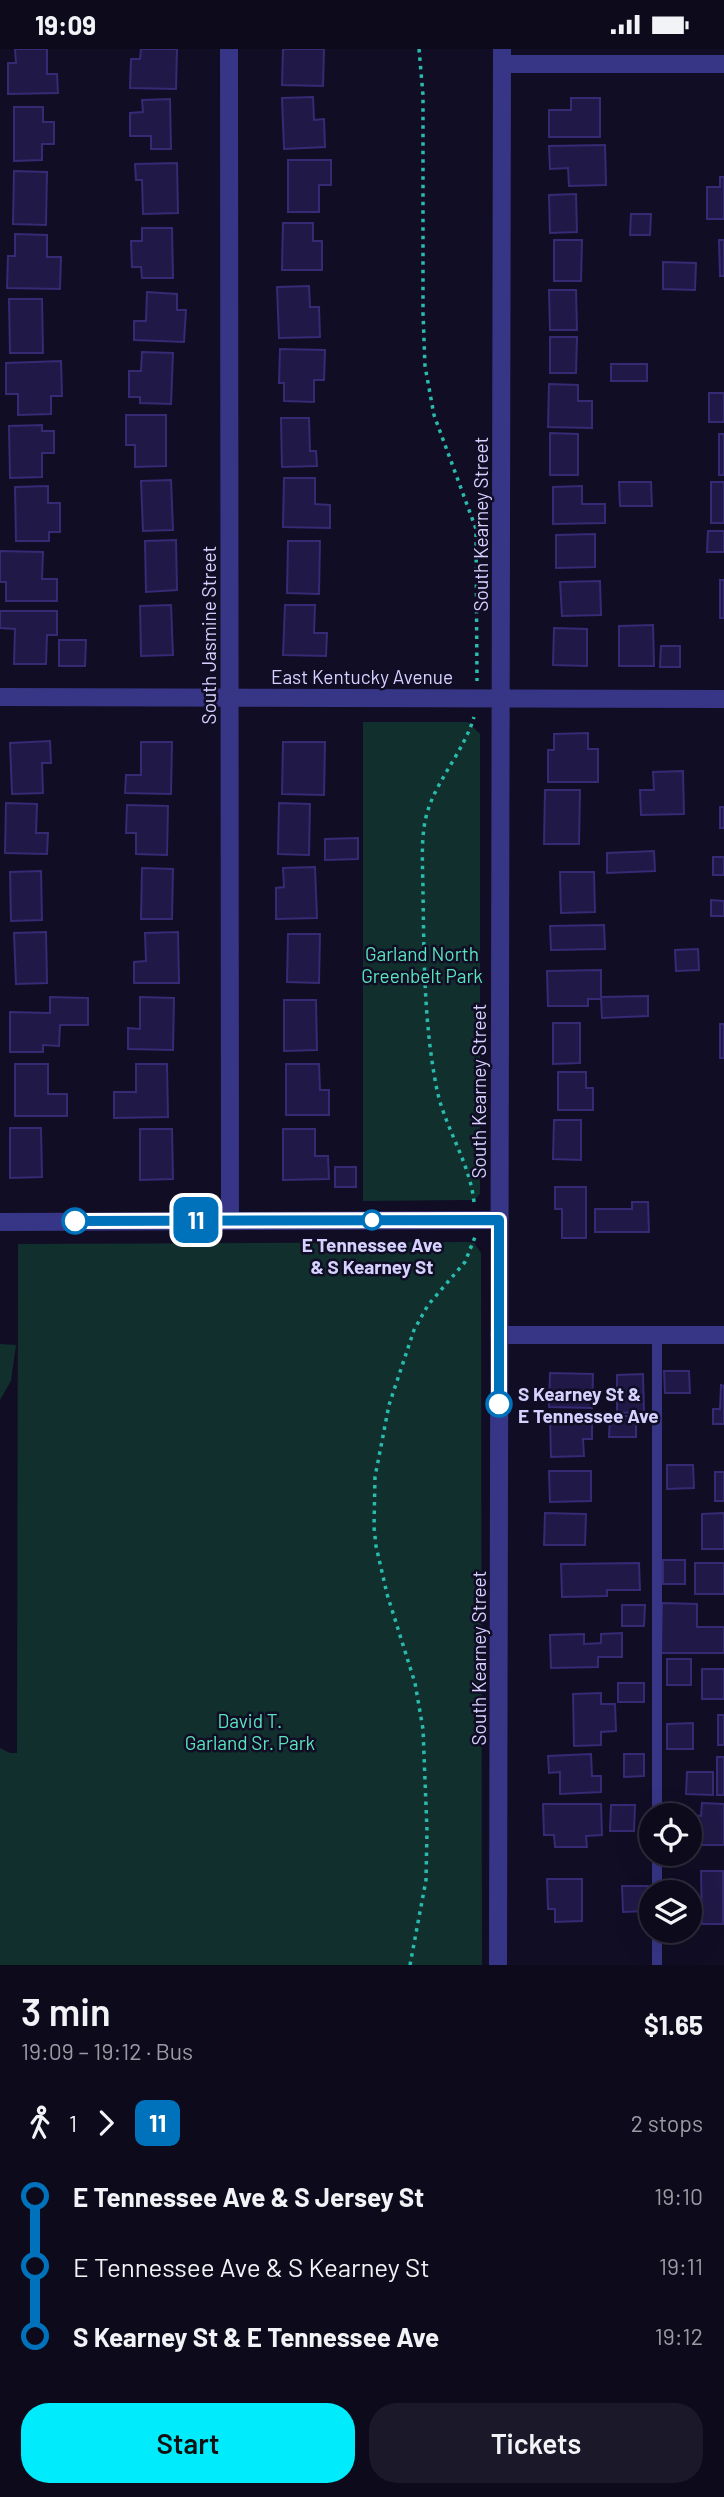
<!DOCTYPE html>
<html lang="en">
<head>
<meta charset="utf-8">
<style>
	body { margin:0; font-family:Barlow,sans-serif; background:#1b1829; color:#f1f3f6; height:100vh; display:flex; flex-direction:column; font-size:26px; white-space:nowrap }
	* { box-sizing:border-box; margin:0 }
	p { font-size:23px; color:#9a9aa3 }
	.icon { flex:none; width:38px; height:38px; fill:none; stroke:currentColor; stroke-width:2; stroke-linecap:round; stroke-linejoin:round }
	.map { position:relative; height:1916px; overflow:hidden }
	.drawer { display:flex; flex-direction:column; background:#0d0a1c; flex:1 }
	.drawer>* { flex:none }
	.badge { padding:0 14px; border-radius:10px; font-size:24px; line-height:46px }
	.tools { position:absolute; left:639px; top:1754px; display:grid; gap:14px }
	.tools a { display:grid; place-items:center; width:63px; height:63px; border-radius:50%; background:#0d0a1c; box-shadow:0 7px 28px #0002,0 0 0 2px #2d2b3b; font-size:35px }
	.map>.badge { position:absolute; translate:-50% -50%; box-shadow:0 0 0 4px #fff }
	.legs { display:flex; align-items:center; gap:10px; height:77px; padding:0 21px; font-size:23px }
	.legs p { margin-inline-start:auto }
	.head { display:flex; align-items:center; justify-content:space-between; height:119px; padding:0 21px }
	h1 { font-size:38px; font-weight:600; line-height:52px }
	.cta { display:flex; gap:14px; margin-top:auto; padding:14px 21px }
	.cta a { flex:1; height:80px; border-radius:28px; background:#00ecfd; color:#111; font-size:28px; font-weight:600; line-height:80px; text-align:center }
	.cta a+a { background:#1b1829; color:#f1f3f6 }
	ul { padding:0 21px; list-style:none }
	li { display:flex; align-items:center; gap:24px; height:70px; font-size:26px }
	li i { display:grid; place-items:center; width:10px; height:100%; margin:0 9px; background:currentColor }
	li i::after { content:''; width:18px; height:18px; margin:-9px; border:5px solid; border-radius:50%; background:#0d0a1c }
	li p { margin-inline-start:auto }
	li:first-child i { background:linear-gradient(#0000 50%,currentColor 0) }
	li:last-child i { background:linear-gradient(currentColor 50%,#0000 0) }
	.status { display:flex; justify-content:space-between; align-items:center; height:49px; padding:0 35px; background:#0d0a1c; direction:ltr }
	.status svg { height:19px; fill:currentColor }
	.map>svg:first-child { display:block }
</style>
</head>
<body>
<div class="status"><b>19:09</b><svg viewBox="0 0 49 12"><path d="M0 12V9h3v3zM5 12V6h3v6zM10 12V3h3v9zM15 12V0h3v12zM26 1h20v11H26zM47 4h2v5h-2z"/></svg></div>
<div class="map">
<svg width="724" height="1916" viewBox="0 0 724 1916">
	<rect width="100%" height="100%" fill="#110d25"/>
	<g fill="#102f2d">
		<path d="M 363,673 L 468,673 L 480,685 L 480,1145 L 474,1151 L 363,1152 Z"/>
		<path d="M 467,1193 L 474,1194 L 481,1204 L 482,1916 L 0,1916 L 0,1699 L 10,1704 L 17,1704 L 18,1195 Z"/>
		<path d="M 0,1295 L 16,1296 L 11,1332 L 0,1351 Z"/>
	</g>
	<g fill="#201947" stroke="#362a74" stroke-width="2">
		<path d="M 15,0 L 47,0 L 47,25 L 57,25 L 58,44 L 8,45 L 8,14 L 16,14 Z"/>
		<path d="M 141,0 L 177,0 L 176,40 L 130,39 L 131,10 L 140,10 Z"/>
		<path d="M 283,0 L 324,0 L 323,37 L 282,36 Z"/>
		<path d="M 313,48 L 314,71 L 324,70 L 325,98 L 284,100 L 282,49 Z"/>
		<path d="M 571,49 L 600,49 L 600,88 L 549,88 L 549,61 L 571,61 Z"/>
		<path d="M 170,50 L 171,100 L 151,100 L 151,87 L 130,87 L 130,64 L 143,63 L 142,51 Z"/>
		<path d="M 14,58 L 43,58 L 43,73 L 54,73 L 54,95 L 42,95 L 42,111 L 14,112 Z"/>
		<path d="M 605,96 L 606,136 L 569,137 L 568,119 L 550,120 L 549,97 Z"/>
		<path d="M 288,111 L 331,111 L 331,136 L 319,136 L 319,163 L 288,163 Z"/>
		<path d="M 177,114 L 178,164 L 143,165 L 142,131 L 136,131 L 135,115 Z"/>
		<path d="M 14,122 L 47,123 L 46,176 L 13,175 Z"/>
		<path d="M 720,128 L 724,128 L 724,170 L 707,170 L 707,138 L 720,138 Z"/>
		<path d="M 576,145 L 577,183 L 550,184 L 549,146 Z"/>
		<path d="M 631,165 L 651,165 L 650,186 L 630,186 Z"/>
		<path d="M 283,174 L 313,174 L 313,192 L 322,192 L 322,221 L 282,221 Z"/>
		<path d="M 142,179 L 172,179 L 173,229 L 142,229 L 141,218 L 132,218 L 131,192 L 142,192 Z"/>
		<path d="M 15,185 L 47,186 L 47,208 L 61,208 L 60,240 L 7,239 L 8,207 L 15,207 Z"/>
		<path d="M 554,191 L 582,191 L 581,232 L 554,232 Z"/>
		<path d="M 719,191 L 724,191 L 724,227 L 720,227 Z"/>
		<path d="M 663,213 L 696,214 L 695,241 L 663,240 Z"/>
		<path d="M 309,237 L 310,258 L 319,258 L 320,288 L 279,289 L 277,238 Z"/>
		<path d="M 549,241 L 576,241 L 577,281 L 550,281 Z"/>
		<path d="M 147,243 L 177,245 L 177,261 L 186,261 L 184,293 L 134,291 L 134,272 L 146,272 Z"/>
		<path d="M 9,250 L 42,250 L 43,304 L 10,304 Z"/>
		<path d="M 550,288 L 577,288 L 576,324 L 550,324 Z"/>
		<path d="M 280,300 L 325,301 L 324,331 L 314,331 L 314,353 L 284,352 L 284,334 L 279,334 Z"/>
		<path d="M 142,303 L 173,304 L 171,355 L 140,354 L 140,348 L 129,348 L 129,322 L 141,322 Z"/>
		<path d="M 61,312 L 62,347 L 51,347 L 51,365 L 18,366 L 18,345 L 6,345 L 6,314 Z"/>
		<rect x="611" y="315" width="36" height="17"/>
		<path d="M 549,335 L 578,336 L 578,352 L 592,352 L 592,379 L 548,378 Z"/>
		<rect x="709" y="344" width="15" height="29"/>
		<path d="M 126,366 L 166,366 L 166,417 L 135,418 L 135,396 L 126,396 Z"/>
		<path d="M 281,369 L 309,369 L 310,402 L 316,402 L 317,417 L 282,418 Z"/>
		<path d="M 42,376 L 42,382 L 54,382 L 54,404 L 42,404 L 42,428 L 10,429 L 9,377 Z"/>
		<path d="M 550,384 L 578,385 L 578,426 L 550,426 Z"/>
		<rect x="719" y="385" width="5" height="41"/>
		<path d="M 284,429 L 315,429 L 315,455 L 330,456 L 330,479 L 283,478 Z"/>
		<path d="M 171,431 L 173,481 L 143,482 L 141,432 Z"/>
		<path d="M 619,433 L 651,433 L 652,457 L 620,457 Z"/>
		<rect x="711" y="433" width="13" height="41"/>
		<path d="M 48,437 L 48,454 L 60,454 L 60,483 L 49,483 L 49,492 L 16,492 L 15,438 Z"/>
		<path d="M 582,437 L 582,455 L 605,455 L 605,474 L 553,475 L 553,438 Z"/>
		<path d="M 708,482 L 724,482 L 724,503 L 707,503 Z"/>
		<path d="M 595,485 L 595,518 L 556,519 L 556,486 Z"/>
		<path d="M 176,491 L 177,541 L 146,543 L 145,492 Z"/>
		<path d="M 288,492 L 320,492 L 319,545 L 287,544 Z"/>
		<path d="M 0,502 L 43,503 L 42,530 L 57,530 L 57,552 L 6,552 L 6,533 L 0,533 Z"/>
		<rect x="720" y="531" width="4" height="38"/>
		<path d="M 600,532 L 601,566 L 562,567 L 560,533 Z"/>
		<path d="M 171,556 L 173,606 L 141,607 L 140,557 Z"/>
		<path d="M 285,556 L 315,556 L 314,584 L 327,584 L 326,607 L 283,606 Z"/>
		<path d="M 0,562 L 57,562 L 57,586 L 47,586 L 46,615 L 14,615 L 15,580 L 0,579 Z"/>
		<path d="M 653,576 L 654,617 L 619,617 L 619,577 Z"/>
		<path d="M 554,579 L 587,580 L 587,617 L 553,616 Z"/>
		<path d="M 59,591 L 86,591 L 85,617 L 59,617 Z"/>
		<path d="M 661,597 L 680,597 L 680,618 L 660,618 Z"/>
		<path d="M 588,684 L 588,700 L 598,700 L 598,733 L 548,733 L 548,701 L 554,701 L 554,685 Z"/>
		<path d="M 50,692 L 51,714 L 42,714 L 43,744 L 12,745 L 10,694 Z"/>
		<path d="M 141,693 L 172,693 L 171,745 L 125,744 L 126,726 L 141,726 Z"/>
		<path d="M 283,693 L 325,693 L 324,746 L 282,745 Z"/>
		<path d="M 683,722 L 684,765 L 641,766 L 640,741 L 654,741 L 653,723 Z"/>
		<path d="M 545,741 L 580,741 L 579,795 L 544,795 Z"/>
		<path d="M 6,754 L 37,755 L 36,784 L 48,784 L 47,805 L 5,804 Z"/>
		<path d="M 279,754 L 310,755 L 309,806 L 278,805 Z"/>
		<path d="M 127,756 L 168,757 L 167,806 L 136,805 L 136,784 L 126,784 Z"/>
		<rect x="720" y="758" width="4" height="21"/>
		<path d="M 358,789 L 358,810 L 325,811 L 325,790 Z"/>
		<path d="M 654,802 L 655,822 L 607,824 L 607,804 Z"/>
		<rect x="713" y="808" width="11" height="18"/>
		<path d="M 315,818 L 317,869 L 276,870 L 276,839 L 284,838 L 283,819 Z"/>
		<path d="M 142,819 L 173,820 L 172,870 L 141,870 Z"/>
		<path d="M 41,822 L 42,871 L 11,872 L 10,823 Z"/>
		<path d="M 560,823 L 594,823 L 595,863 L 561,864 Z"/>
		<path d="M 711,851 L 724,852 L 724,867 L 711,867 Z"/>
		<path d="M 604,876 L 605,900 L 551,901 L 550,877 Z"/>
		<path d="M 46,883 L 47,934 L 16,935 L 14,884 Z"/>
		<path d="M 178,883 L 179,934 L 134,934 L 134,913 L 146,912 L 145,884 Z"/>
		<path d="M 288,885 L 320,885 L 319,934 L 287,933 Z"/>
		<path d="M 698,900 L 699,921 L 676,922 L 675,901 Z"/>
		<path d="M 601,921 L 601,950 L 588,950 L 588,957 L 548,957 L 547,922 Z"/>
		<path d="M 648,947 L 648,967 L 602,969 L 601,948 Z"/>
		<path d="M 50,948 L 88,949 L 88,976 L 60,976 L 59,997 L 43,996 L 43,1003 L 10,1003 L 10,963 L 50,964 Z"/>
		<path d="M 140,948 L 174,949 L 173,1001 L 128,1000 L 128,979 L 140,980 Z"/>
		<path d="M 284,951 L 316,951 L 317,1001 L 284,1002 Z"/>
		<path d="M 553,974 L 580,974 L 580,1014 L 553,1015 Z"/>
		<rect x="720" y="975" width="4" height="34"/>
		<path d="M 15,1015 L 48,1015 L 48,1045 L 67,1045 L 67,1067 L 15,1067 Z"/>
		<path d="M 136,1015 L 167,1015 L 168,1068 L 114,1069 L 114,1043 L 136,1043 Z"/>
		<path d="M 286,1015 L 319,1015 L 320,1041 L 329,1041 L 329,1066 L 286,1066 Z"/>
		<path d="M 558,1023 L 586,1023 L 586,1039 L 593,1039 L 593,1061 L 558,1061 Z"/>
		<path d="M 554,1071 L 581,1071 L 581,1111 L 553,1110 Z"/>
		<path d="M 10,1079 L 41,1079 L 42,1128 L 10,1129 Z"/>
		<path d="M 140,1080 L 172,1080 L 173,1130 L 140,1131 Z"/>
		<path d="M 283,1080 L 315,1080 L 315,1107 L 328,1107 L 329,1130 L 283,1131 Z"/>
		<rect x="335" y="1118" width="21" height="20"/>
		<path d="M 555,1138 L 586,1138 L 586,1189 L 562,1189 L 562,1160 L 555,1160 Z"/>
		<path d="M 632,1153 L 648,1153 L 649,1183 L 595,1183 L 595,1160 L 632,1160 Z"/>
		<path d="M 664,1322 L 689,1322 L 690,1344 L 665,1344 Z"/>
		<path d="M 550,1324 L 593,1325 L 592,1359 L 549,1358 Z"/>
		<path d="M 643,1325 L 644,1363 L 617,1364 L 617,1326 Z"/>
		<path d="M 721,1336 L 724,1337 L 724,1375 L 713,1375 L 713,1360 L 720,1360 Z"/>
		<path d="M 592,1367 L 592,1390 L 583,1390 L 584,1407 L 551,1408 L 550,1368 Z"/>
		<path d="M 610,1367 L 636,1367 L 636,1388 L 609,1388 Z"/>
		<path d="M 667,1416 L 693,1416 L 694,1439 L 667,1440 Z"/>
		<path d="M 549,1422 L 591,1422 L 591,1452 L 550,1453 Z"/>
		<rect x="715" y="1423" width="9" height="29"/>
		<path d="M 545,1464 L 586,1465 L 585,1496 L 544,1496 Z"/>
		<path d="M 724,1464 L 724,1500 L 702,1500 L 702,1465 Z"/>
		<rect x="663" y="1511" width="22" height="24"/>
		<path d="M 639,1514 L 640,1541 L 607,1541 L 607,1547 L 562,1548 L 561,1515 Z"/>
		<rect x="695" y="1514" width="29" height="31"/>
		<path d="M 662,1554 L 697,1555 L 697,1578 L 724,1578 L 724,1604 L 661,1604 Z"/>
		<path d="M 622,1556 L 645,1556 L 644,1577 L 622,1577 Z"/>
		<path d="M 622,1584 L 622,1608 L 598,1608 L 598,1618 L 551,1619 L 550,1586 L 584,1585 L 584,1595 L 601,1594 L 601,1585 Z"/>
		<rect x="667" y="1610" width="24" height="26"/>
		<rect x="702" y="1620" width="22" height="30"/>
		<rect x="618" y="1634" width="26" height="19"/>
		<path d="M 601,1644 L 601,1655 L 615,1655 L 616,1682 L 601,1683 L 601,1696 L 574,1697 L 573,1645 Z"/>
		<rect x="718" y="1666" width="6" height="30"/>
		<path d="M 693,1674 L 693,1700 L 667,1700 L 667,1675 Z"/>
		<path d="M 591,1705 L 592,1727 L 601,1727 L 601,1743 L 560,1745 L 560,1723 L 549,1724 L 548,1707 Z"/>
		<path d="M 624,1705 L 644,1705 L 644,1727 L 624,1728 Z"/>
		<rect x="717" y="1708" width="7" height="38"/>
		<path d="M 687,1723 L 713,1723 L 713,1746 L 686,1745 Z"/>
		<path d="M 702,1754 L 724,1755 L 724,1796 L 690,1796 L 690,1766 L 701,1767 Z"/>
		<path d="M 543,1755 L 601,1755 L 602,1786 L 586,1787 L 587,1798 L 555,1798 L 554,1786 L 544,1786 Z"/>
		<path d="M 611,1756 L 635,1756 L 634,1782 L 610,1782 Z"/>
		<path d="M 701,1822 L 723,1822 L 723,1875 L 702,1875 Z"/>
		<path d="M 547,1830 L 582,1830 L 582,1872 L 555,1873 L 555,1860 L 548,1860 Z"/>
		<path d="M 622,1837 L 648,1837 L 648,1862 L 623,1863 Z"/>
	</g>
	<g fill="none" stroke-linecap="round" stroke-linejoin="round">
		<g stroke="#29bcae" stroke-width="3.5" stroke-dasharray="3.5 5" stroke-linecap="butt">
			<path d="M 419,0 L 423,46 L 423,264 L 425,317 L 434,366 L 476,480 L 477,632"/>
			<path d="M 474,1153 C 470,1114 445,1079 437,1041 C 424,977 424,910 423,844 C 423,818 420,789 427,764 C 437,730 464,702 474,668"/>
			<path d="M 410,1916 L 426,1831 L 427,1782 L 423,1680 L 415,1634 L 387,1545 L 376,1497 L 374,1478 L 375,1428 L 389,1356 L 414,1281 L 428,1256 L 465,1213 L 475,1188"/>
		</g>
		<g stroke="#373686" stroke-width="10">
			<path d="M 657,1286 L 657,1766"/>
			<path d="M 657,1804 L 657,1843"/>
			<path d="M 657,1881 L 657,1916"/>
		</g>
		<g stroke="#373686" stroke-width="18">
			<path d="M 229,0 L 230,1171"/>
			<path d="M 502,15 L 724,15"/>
		</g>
		<g stroke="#373686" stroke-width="18">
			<path d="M 0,648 L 724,650"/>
			<path d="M 0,1173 L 499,1171"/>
			<path d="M 499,1286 L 724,1286"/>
			<path d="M 498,1916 L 502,0"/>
		</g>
	</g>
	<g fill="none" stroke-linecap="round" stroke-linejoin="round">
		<g stroke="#fff" stroke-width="16">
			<path id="line-1" d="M 75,1172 L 499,1171 L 499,1355"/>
		</g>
		<use href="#line-1" stroke="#0072bc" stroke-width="10"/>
	</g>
	<g fill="#fff" stroke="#0072bc" stroke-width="3.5">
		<circle cx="372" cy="1171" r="9"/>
		<circle cx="75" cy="1172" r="12"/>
		<circle cx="499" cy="1355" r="12"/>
	</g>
	<g text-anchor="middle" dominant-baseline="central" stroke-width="5" stroke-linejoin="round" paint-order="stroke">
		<g font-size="19" fill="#d5d2ff" stroke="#110d25">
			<text transform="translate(480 475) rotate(-90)">South Kearney Street</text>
			<text transform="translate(208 586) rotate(-90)">South Jasmine Street</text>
			<text x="362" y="627">East Kentucky Avenue</text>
			<text transform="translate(478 1042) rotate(-90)">South Kearney Street</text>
			<text transform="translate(478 1609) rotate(-90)">South Kearney Street</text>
		</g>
		<g font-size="19" fill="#58e5bd" stroke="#110d25">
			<text x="422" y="904">Garland North<tspan x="422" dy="22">Greenbelt Park</tspan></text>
			<text x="250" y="1671">David T.<tspan x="250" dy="22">Garland Sr. Park</tspan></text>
		</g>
		<g font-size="19" font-weight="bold" fill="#d5d2ff" stroke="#110d25">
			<text x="372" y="1195">E Tennessee Ave<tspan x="372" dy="22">&amp; S Kearney St</tspan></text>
			<text x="518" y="1344" text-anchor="start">S Kearney St &amp;<tspan x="518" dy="22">E Tennessee Ave</tspan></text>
		</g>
	</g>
</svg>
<div class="tools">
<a><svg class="icon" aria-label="locate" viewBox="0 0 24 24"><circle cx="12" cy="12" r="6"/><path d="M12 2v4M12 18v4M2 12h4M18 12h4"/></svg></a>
<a><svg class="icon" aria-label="layers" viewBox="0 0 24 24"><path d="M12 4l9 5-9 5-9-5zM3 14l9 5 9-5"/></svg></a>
</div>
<b class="badge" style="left:196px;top:1171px;background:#0072bc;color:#fff">11</b>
</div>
<section class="drawer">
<div class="head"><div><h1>3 min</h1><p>19:09 – 19:12 · Bus</p></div><b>$1.65</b></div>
<div class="legs"><svg class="icon" aria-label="walk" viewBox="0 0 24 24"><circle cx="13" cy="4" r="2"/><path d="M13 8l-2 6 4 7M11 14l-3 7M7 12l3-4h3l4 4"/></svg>1<svg class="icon" aria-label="forward" viewBox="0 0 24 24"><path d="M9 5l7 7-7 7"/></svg><b class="badge" style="background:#0072bc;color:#fff">11</b><p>2 stops</p></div>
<ul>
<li><i style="color:#0072bc"></i><b>E Tennessee Ave &amp; S Jersey St</b><p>19:10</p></li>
<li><i style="color:#0072bc"></i><span>E Tennessee Ave &amp; S Kearney St</span><p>19:11</p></li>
<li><i style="color:#0072bc"></i><b>S Kearney St &amp; E Tennessee Ave</b><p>19:12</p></li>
</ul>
<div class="cta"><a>Start</a><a>Tickets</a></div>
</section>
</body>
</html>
